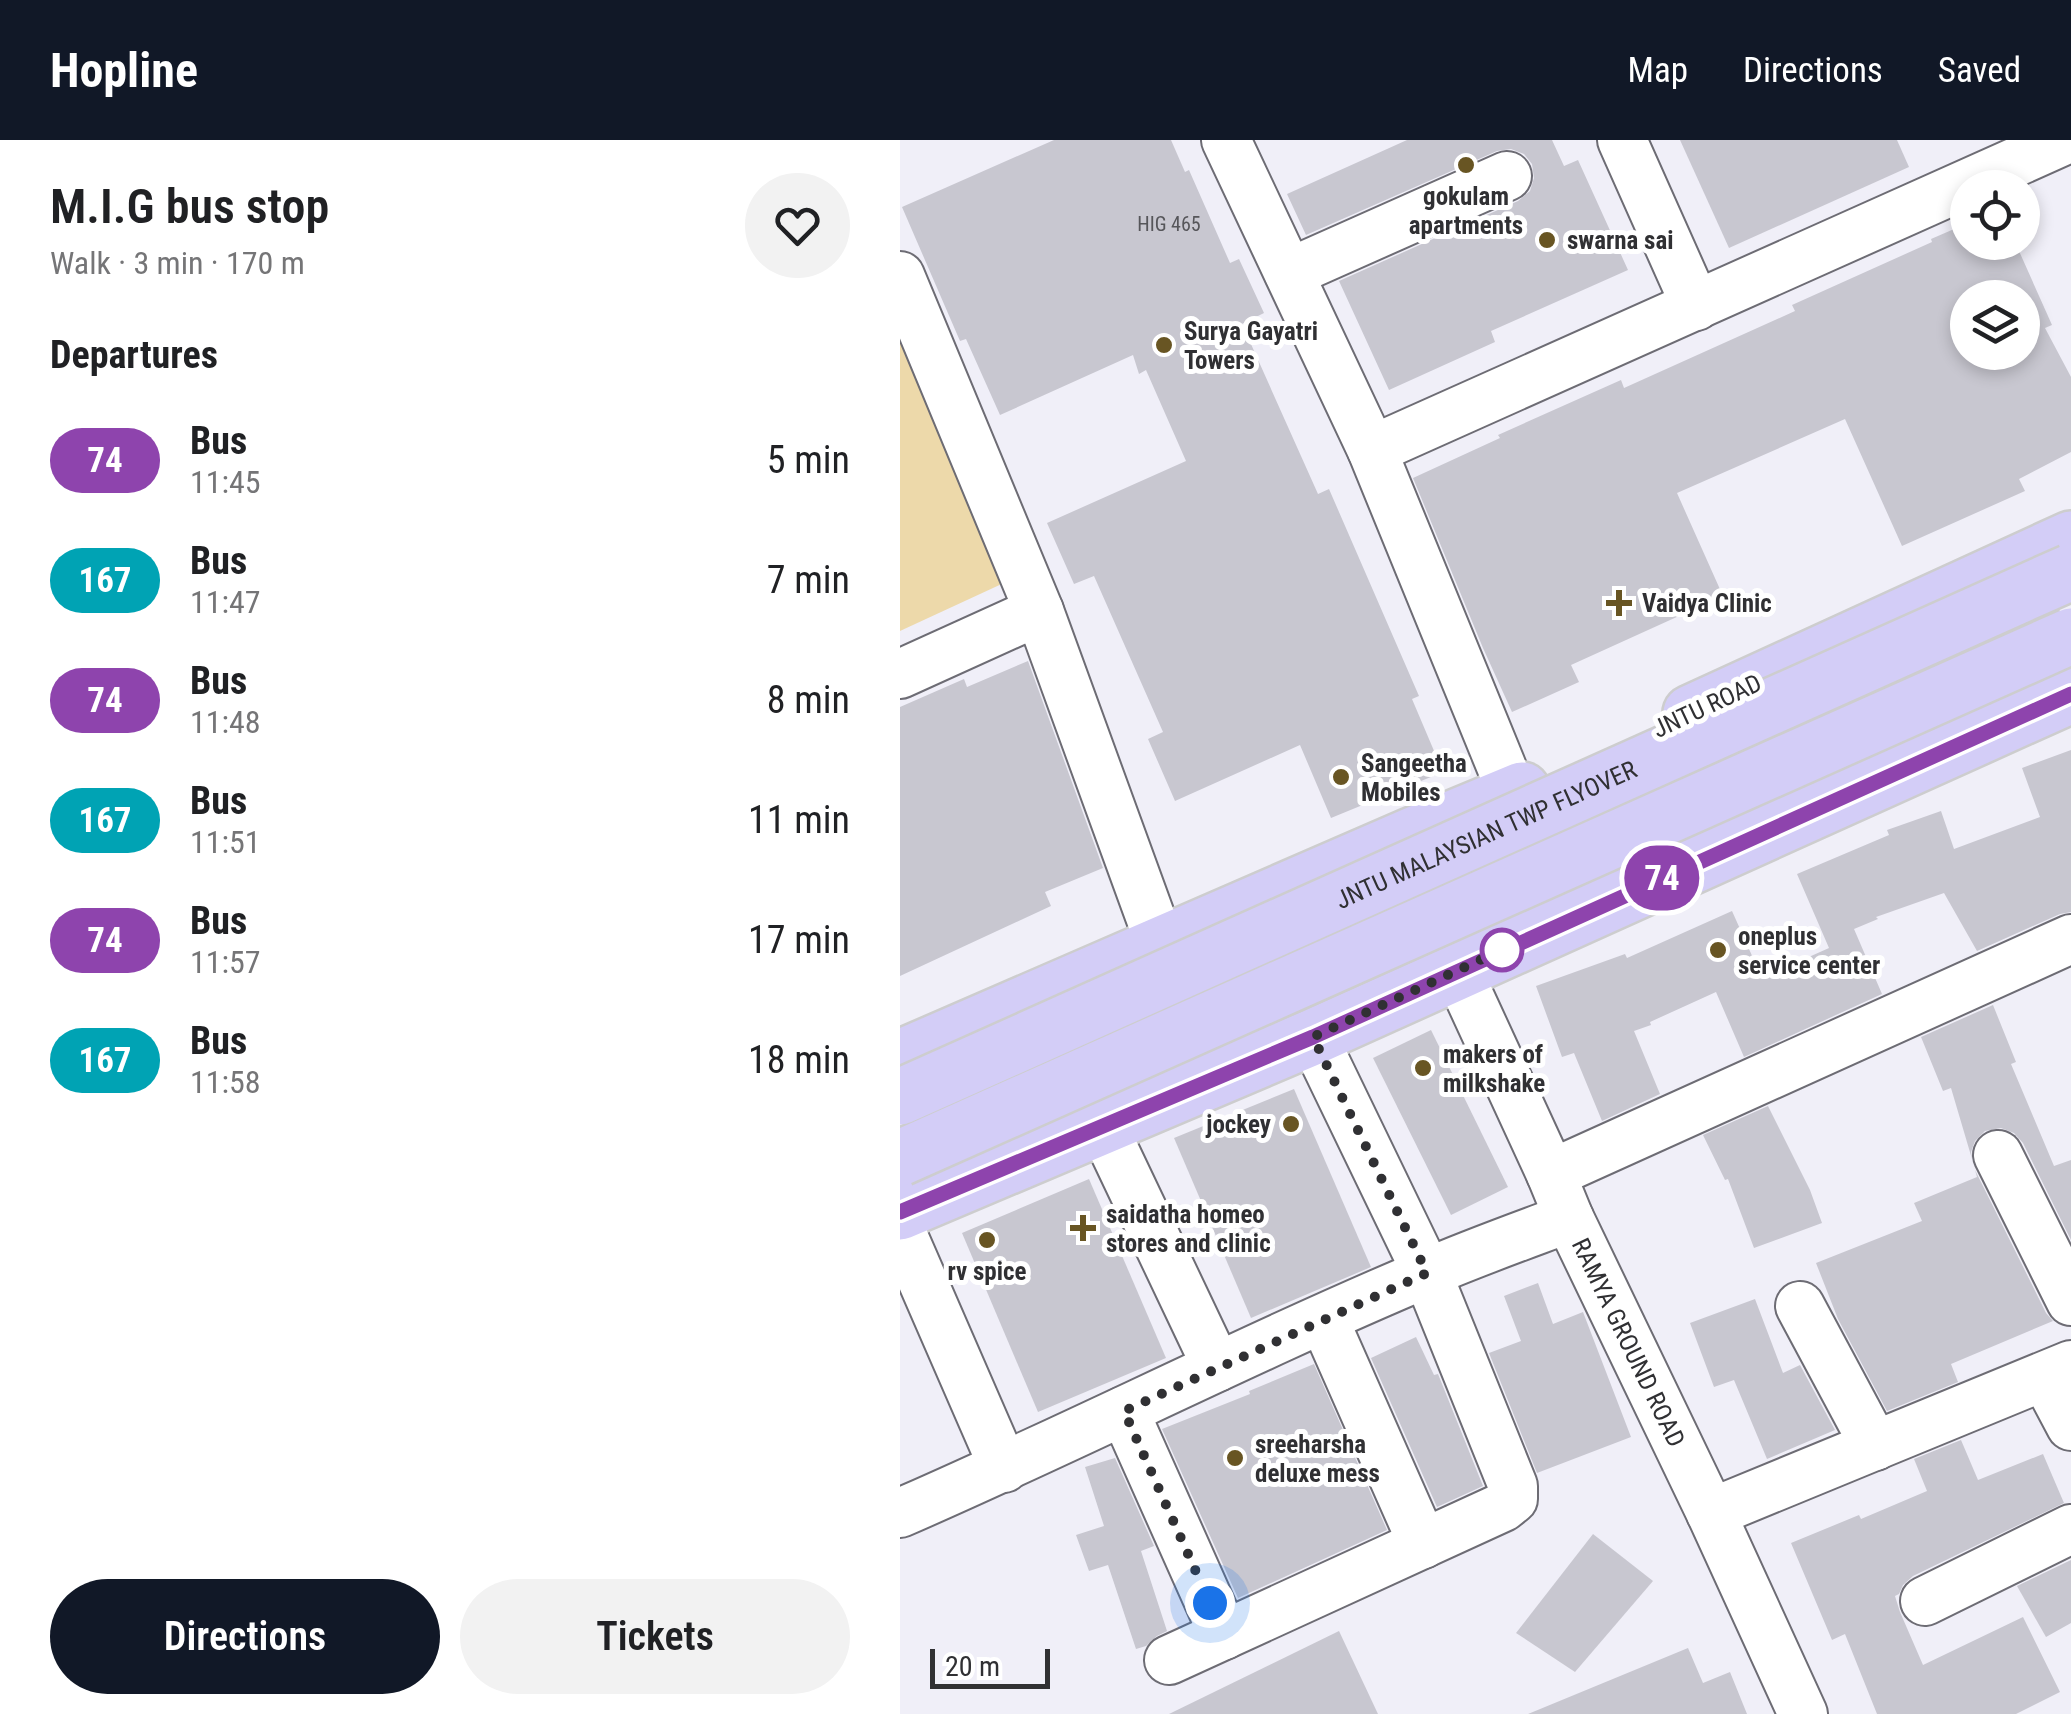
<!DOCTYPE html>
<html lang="en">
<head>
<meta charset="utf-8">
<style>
	body { margin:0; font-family:"Roboto Condensed",sans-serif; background:#f2f2f2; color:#202124; height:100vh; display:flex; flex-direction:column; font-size:38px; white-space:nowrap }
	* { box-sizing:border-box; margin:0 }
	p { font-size:32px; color:#757577 }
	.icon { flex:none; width:55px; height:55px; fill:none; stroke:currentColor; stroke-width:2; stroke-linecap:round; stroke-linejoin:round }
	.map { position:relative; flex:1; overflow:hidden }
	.side { display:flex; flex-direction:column; background:#fff; width:900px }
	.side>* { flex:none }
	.badge { padding:0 20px; border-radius:32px; font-size:35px; line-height:65px }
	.tools { position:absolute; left:1050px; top:30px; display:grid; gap:20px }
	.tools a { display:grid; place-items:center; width:90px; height:90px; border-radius:50%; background:#fff; box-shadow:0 5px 15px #0003; font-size:50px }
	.scale { position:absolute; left:30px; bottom:25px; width:120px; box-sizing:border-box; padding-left:10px; border:5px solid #303033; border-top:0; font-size:28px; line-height:35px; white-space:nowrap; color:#303033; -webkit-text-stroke:8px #fff; paint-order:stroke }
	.you { position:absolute; width:50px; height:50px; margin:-25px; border:8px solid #fff; border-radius:50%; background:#1a73e8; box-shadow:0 0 0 15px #1a73e833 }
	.map>.badge { position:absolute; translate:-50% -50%; box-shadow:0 0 0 5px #fff }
	h2 { padding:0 50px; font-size:38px; line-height:90px }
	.round { display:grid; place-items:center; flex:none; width:105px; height:105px; border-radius:52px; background:#f2f2f2 }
	.overview { display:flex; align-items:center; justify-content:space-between; height:170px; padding:0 50px }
	h1 { font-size:48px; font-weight:600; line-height:75px }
	.action { display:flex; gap:20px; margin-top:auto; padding:20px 50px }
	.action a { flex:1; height:115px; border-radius:60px; background:#111827; color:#fff; font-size:40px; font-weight:600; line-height:115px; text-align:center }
	.action a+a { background:#f2f2f2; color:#202124 }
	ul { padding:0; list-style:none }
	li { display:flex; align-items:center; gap:30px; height:120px; padding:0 50px }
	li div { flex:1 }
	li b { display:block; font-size:38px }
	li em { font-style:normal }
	li .badge { min-width:110px; font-weight:700; text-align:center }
	header { display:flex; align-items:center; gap:60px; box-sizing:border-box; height:140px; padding:0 50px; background:#111827; color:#fff }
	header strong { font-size:48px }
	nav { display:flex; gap:55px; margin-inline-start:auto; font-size:35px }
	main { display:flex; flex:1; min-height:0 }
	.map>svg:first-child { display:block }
</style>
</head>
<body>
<header>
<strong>Hopline</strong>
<nav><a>Map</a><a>Directions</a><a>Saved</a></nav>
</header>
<main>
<section class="side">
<div class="overview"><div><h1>M.I.G bus stop</h1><p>Walk · 3 min · 170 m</p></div><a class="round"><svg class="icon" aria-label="heart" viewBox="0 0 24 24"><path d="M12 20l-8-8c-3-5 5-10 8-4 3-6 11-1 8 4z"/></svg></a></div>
<h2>Departures</h2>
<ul>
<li><span class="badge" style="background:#8e44ad;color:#fff">74</span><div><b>Bus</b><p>11:45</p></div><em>5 min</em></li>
<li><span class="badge" style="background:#00a3b4;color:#fff">167</span><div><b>Bus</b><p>11:47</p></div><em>7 min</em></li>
<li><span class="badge" style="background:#8e44ad;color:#fff">74</span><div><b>Bus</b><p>11:48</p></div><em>8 min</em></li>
<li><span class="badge" style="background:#00a3b4;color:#fff">167</span><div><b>Bus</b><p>11:51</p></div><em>11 min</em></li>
<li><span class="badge" style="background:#8e44ad;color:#fff">74</span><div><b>Bus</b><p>11:57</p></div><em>17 min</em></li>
<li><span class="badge" style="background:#00a3b4;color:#fff">167</span><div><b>Bus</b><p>11:58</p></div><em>18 min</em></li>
</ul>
<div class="action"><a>Directions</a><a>Tickets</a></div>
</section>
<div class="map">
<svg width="1171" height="1574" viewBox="0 0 1171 1574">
	<rect width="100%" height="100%" fill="#f0eff8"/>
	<path fill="#edd9aa" d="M 0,194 L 106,442 L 0,491 Z"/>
	<g fill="#c8c7d0" fill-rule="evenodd">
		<path d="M 154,0 L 271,0 L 285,32 L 289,30 L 330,123 L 339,119 L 364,173 L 342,184 L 418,354 L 429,349 L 519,556 L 512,559 L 543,632 L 431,678 L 400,605 L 275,661 L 248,599 L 263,592 L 194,436 L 174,444 L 147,383 L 286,321 L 246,230 L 239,234 L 233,215 L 100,275 L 66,199 L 60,201 L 2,67 Z"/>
		<path d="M 507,0 L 652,0 L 664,26 L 678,20 L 728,130 L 591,191 L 595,202 L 489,250 L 439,141 L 618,61 L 630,51 L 634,38 L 632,24 L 624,14 L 611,9 L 597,11 L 406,95 L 387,54 Z"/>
		<path d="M 780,0 L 997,0 L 1009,27 L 829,108 Z"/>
		<path d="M 1068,83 L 1068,102 L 1115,102 L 1152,185 L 1145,188 L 1171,237 L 1171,312 L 1119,339 L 1125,351 L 1002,406 L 945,279 L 777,353 L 823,456 L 671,525 L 679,542 L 612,572 L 583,508 L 513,338 L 600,298 L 598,295 L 721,240 L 724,248 L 895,171 L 892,165 L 1032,102 L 1031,99 ZM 1068,158 L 1122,158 L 1122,212 L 1068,212 Z"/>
		<path d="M 128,521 L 203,728 L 145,752 L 151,766 L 0,836 L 0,567 L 64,539 L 67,547 Z"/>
		<path d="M 1171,610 L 1171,772 L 1160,774 L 1077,811 L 1044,753 L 976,777 L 978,779 L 954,789 L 982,854 L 844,917 L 816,852 L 750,882 L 751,885 L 734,891 L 760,954 L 702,981 L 674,913 L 662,917 L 636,846 L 725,814 L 727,818 L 832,771 L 862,838 L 929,808 L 897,734 L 989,695 L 987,690 L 1041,671 L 1054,709 L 1140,677 L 1122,628 Z"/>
		<path d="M 1093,865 L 1116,922 L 1111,924 L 1154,1026 L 1171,1020 L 1171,1100 L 1123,1003 L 1114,993 L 1101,988 L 1085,991 L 1075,1001 L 1071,1012 L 1072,1019 L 1051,948 L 1043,951 L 1021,897 Z"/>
		<path d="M 531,890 L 608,1047 L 551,1075 L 473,918 Z"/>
		<path d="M 394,949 L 471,1127 L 351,1178 L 274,998 Z"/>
		<path d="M 868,966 L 910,1050 L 922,1083 L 854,1108 L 828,1039 L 825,1040 L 803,995 Z"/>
		<path d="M 1075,1030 L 1146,1173 L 1153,1181 L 1051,1224 L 1058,1242 L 987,1271 L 938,1179 L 916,1123 L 1022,1081 L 1014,1063 L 1077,1037 Z"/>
		<path d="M 189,1039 L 266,1218 L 138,1272 L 62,1093 Z"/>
		<path d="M 638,1143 L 653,1184 L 683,1172 L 731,1297 L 637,1333 L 589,1213 L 621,1201 L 604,1156 Z"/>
		<path d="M 855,1159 L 883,1233 L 900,1225 L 935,1290 L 867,1319 L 834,1240 L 814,1247 L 790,1183 Z"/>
		<path d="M 516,1197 L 534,1235 L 538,1234 L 583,1346 L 537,1367 L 471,1218 Z"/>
		<path d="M 414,1224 L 487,1390 L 338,1458 L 262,1289 L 350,1254 L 349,1251 Z"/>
		<path d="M 1061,1300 L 1078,1340 L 1143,1314 L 1164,1363 L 1013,1436 L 1003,1445 L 999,1454 L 995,1456 L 1000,1472 L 1023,1525 L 1123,1477 L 1160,1552 L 1116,1574 L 977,1574 L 945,1494 L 932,1500 L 891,1403 L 959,1375 L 961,1379 L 1027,1351 L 1014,1319 Z"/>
		<path d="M 215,1318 L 254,1406 L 241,1411 L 267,1491 L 257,1496 L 246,1506 L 236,1509 L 208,1425 L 189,1431 L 176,1395 L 204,1386 L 185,1327 Z"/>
		<path d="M 693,1394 L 753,1441 L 675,1532 L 616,1493 Z"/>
		<path d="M 1171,1420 L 1171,1483 L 1146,1497 L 1117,1446 Z"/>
		<path d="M 439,1491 L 478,1574 L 269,1574 Z"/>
		<path d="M 788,1508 L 803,1543 L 830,1532 L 847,1574 L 628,1574 Z"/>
	</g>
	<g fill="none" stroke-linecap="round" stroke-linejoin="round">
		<g stroke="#6d6c74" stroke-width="52">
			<g id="minor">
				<path d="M 326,0 L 472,310 L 613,655"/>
				<path d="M 722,0 L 796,166"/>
				<path d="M 389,133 L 607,36"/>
				<path d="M 0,136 L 139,471"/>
				<path d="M 472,310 L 1165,0"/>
				<path d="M 0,534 L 139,471 L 261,806"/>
				<path id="s1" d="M 557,830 L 651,1034 L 669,1078 L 811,1373 L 903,1574"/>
				<path d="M 203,987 L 317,1227"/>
				<path d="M 1098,1015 L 1171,1161"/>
				<path d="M 651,1034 L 1171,799"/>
				<path d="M 0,1089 L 104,1328"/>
				<path d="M 900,1166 L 975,1306"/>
				<path d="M 424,1180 L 523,1404"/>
				<path d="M 1145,1237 L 1171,1286"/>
				<path d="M 224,1271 L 324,1495"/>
				<path d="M 0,1373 C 177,1296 349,1208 527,1133 C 573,1113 621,1096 669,1078"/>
				<path d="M 811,1373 L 1171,1225"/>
				<path d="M 1025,1461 L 1171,1389"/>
				<path d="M 269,1520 L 603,1367 L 613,1359 L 613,1346 L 527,1133 L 413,897"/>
			</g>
		</g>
		<g stroke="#cdcdce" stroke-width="60">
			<g id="major">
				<path d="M 791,573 L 1171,399"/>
				<path d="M 0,918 L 511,696 L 622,650"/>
				<path d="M 0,1072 L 413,897 L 1171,555"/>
			</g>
		</g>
		<use href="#minor" stroke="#fff" stroke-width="48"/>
		<use href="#major" stroke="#d3cdf7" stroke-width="55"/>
		<g stroke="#cdcdce" stroke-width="60" stroke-linecap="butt">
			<g id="major-bridge">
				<path id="s2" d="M 0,957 L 1171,432"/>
				<path d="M 0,1018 L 1171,496"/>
			</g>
		</g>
		<use href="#major-bridge" stroke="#d3cdf7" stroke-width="55"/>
	</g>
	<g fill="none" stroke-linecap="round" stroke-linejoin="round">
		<g stroke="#fff" stroke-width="22">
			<path id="line" d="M 0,1072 L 413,897 L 1171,554"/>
		</g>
		<use href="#line" stroke="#8e44ad" stroke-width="15"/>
		<path stroke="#303033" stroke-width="10" stroke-dasharray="0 18" d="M 310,1463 L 224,1271 L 527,1133 L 413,897 L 602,810"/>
	</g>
	<g fill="#685523" stroke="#fff" stroke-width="4">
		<circle cx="566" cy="25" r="10"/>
		<circle cx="647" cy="100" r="10"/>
		<circle cx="264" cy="205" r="10"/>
		<path d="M714 448h10v10h10v10h-10v10h-10v-10h-10v-10h10z"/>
		<circle cx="441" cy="637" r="10"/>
		<circle cx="818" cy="810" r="10"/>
		<circle cx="523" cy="928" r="10"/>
		<circle cx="391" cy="984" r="10"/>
		<path d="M178 1073h10v10h10v10h-10v10h-10v-10h-10v-10h10z"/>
		<circle cx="87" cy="1100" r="10"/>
		<circle cx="335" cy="1318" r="10"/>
	</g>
	<circle fill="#fff" stroke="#8e44ad" stroke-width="5" cx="602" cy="810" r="20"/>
	<g text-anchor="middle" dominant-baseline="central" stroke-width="10" stroke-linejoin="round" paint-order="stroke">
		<g font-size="20" fill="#56565a">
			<text x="269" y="84">HIG 465</text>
		</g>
		<g font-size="25" font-weight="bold" fill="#303033" stroke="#fff" text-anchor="start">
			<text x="566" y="56" text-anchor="middle">gokulam<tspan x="566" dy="29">apartments</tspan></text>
			<text x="667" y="100">swarna sai</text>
			<text x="284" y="191">Surya Gayatri<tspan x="284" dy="29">Towers</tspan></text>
			<text x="742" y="463">Vaidya Clinic</text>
			<text x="461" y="623">Sangeetha<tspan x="461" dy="29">Mobiles</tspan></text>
			<text x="838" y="796">oneplus<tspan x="838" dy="29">service center</tspan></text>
			<text x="543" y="914">makers of<tspan x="543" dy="29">milkshake</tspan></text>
			<text x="371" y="984" text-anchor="end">jockey</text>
			<text x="206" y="1074">saidatha homeo<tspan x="206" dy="29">stores and clinic</tspan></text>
			<text x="87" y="1131" text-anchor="middle">rv spice</text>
			<text x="355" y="1304">sreeharsha<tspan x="355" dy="29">deluxe mess</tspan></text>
		</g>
		<g font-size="25" fill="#303033" stroke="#fff">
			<text transform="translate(807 566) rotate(-25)">JNTU ROAD</text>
			<text stroke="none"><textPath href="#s2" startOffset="642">JNTU MALAYSIAN TWP FLYOVER</textPath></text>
			<text stroke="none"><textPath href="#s1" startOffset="410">RAMYA GROUND ROAD</textPath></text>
		</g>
	</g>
</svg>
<div class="tools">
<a><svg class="icon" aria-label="locate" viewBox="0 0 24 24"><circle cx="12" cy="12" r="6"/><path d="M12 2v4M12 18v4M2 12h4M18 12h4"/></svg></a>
<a><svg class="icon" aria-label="layers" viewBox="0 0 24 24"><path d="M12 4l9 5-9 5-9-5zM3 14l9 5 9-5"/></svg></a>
</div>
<div class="scale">20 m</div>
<div class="you" style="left:310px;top:1463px"></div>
<b class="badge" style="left:762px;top:738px;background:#8e44ad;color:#fff">74</b>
</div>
</main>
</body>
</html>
